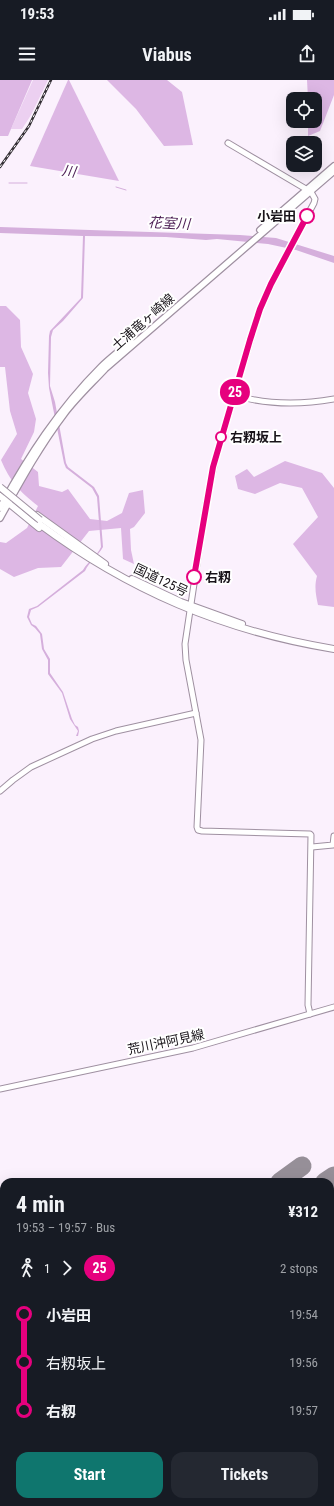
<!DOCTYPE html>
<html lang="en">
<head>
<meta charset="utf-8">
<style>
	body { margin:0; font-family:"Roboto Condensed","Noto Sans JP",sans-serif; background:#242831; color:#f1f3f6; height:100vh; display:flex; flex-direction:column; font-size:15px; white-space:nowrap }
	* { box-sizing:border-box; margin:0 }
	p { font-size:13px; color:#9ea1a6 }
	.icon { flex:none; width:22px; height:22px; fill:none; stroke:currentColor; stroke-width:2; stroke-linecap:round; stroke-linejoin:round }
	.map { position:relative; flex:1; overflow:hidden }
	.details { position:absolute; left:0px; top:1098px; width:334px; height:328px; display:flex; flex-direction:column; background:#171b24; border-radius:12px 12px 0 0; box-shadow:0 4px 16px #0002 }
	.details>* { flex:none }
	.badge { padding:0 8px; border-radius:13px; font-size:14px; line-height:26px }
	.fabs { position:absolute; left:286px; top:12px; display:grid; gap:8px }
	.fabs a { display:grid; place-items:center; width:36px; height:36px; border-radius:8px; background:#171b24; box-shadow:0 4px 16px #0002; font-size:20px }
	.map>.badge { position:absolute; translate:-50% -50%; box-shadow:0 0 0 2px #fff }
	.legs { display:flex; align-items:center; gap:6px; height:44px; padding:0 16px; font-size:13px }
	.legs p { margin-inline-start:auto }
	.head { display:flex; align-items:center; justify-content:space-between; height:68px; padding:0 16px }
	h1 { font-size:22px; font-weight:700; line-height:30px }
	.action { display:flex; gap:8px; margin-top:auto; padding:8px 16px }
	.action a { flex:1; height:46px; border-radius:12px; background:#0f766e; color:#fff; font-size:16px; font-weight:700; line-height:46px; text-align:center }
	.action a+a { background:#242831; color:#f1f3f6 }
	ul { padding:0 16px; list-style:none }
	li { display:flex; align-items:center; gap:14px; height:48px; font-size:15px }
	li i { display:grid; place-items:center; width:6px; height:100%; margin:0 5px; background:currentColor }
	li i::after { content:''; width:10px; height:10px; margin:-5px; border:3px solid; border-radius:50%; background:#171b24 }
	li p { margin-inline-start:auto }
	li:first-child i { background:linear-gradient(#0000 50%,currentColor 0) }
	li:last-child i { background:linear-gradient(currentColor 50%,#0000 0) }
	.status { display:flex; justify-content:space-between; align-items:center; height:28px; padding:0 20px; background:#171b24; direction:ltr }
	.status svg { height:11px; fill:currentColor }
	header { display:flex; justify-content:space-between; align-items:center; height:52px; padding:0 16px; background:#171b24; font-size:18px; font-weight:700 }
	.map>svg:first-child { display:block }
</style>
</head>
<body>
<div class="status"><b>19:53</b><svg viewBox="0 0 49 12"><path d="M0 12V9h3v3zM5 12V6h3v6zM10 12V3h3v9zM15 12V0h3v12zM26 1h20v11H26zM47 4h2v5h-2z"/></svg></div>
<header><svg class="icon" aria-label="menu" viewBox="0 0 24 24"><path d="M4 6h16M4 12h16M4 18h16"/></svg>Viabus<svg class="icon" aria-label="share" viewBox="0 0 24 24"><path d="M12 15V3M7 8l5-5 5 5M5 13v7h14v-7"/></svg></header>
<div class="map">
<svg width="334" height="1426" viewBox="0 0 334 1426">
	<rect width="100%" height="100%" fill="#fbf1fd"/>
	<path fill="#ecd0f1" d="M 33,0 L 48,0 L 31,35 L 22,49 L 11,49 Z"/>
	<g fill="#ddb7e4">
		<path d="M 0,0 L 32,0 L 8,56 L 0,56 Z"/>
		<path d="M 68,0 L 69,0 L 119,101 L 30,86 Z"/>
		<path d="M 107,0 L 167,0 L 182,12 L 193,65 L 164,66 L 136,29 Z"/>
		<path d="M 307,0 L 334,0 L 334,15 L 320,51 L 308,56 L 308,41 L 315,41 L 315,19 L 308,19 Z"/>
		<path d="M 0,226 L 6,226 L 20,240 L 21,267 L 33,294 L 28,313 L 36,339 L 34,352 L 21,379 L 38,392 L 39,406 L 62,412 L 68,409 L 90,439 L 107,441 L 122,433 L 129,413 L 143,410 L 145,433 L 134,447 L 130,449 L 131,470 L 134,484 L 123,479 L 121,448 L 89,451 L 61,487 L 38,488 L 14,497 L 0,489 L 0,462 L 6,463 L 27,448 L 38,426 C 19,411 10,401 1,380 L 17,354 L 10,331 L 5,287 L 0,287 Z"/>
		<path d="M 285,381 L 322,393 L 334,408 L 334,527 L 318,525 C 316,515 314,507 317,496 L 293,464 L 318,437 L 302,408 L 280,403 L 255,414 L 238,409 L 235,396 L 247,389 L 254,397 Z"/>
	</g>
	<path fill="#d5afdc" d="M 0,147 L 240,155 L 276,158 L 334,176 L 334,183 L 296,170 L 268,164 L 217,159 L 206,160 L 166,157 L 85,156 L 83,218 L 63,241 L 53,250 L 51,257 L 50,306 L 55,322 L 66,383 L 68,387 L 94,407 L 99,416 L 103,467 C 98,476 89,482 85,491 L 38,527 L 31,530 L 29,537 L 32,544 L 36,546 L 42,554 L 44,569 L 50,579 L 50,593 L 63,612 L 72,639 L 75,645 L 78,647 L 79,651 L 78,656 L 76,656 L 78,651 L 70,639 L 62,613 L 48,594 L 48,580 L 42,569 L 40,554 L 35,548 L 31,545 L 27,537 L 29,529 L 37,526 L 83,490 C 88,481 97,476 101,467 L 97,417 L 92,408 L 66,388 L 64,383 L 49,308 L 48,293 L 49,256 L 50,251 L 81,218 L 83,156 L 0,153 Z"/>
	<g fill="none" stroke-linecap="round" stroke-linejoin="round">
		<g stroke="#d5afdc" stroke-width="1">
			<path d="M 9,103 L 27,103"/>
			<path d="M 116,107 L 126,110"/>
		</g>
		<g stroke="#968f98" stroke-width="19">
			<path d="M 280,1102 L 302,1086"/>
			<path d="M 325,1102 L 334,1096"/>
		</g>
		<g stroke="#9f90a1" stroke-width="7">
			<g id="secondary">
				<path d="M 228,63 L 311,112 L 315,119 L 314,123 L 279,188 L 260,229 L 217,372 L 206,424 L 185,564 L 186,580 L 201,660 L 197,747 L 198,750 L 202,751 L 310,754 L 311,755 L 308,925 L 310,934"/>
				<path d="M 234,315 C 267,325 300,325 334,319"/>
				<path d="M 0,711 L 13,700 L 31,687 L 92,659 L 116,651 L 196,633"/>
				<path d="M 312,767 L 333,765 L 334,756"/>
				<path d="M 0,1009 L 193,968 L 334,927"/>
				<path d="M 330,1269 L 334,1264"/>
				<path d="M 121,1426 L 128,1422"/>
			</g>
		</g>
		<g stroke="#9f90a1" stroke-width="8">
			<g id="primary">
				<path d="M 260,150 L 334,86"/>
				<path d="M 0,428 C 28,377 59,329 101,287 C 110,278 121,270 131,261"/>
				<path d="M 0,438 C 20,402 39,367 64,334 C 76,318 91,304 105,289 L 334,91"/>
				<path d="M 0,1136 L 4,1135"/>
				<path d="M 153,1422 L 153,1426"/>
			</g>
		</g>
		<g stroke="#9f90a1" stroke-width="8">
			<g id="highway">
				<path d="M 0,416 L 39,448"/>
				<path d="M 37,435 L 105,484"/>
				<path d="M 38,443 C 128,510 223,551 334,569"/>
				<path d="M 132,499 L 181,522 L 242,544"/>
			</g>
		</g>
		<use href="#secondary" stroke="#fff" stroke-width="5"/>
		<use href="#primary" stroke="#fff" stroke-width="5.5"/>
		<use href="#highway" stroke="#fff" stroke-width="6"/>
		<g stroke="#322d33" stroke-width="2.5">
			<path id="rail" d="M 0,87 L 29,46 L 51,0"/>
		</g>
		<use href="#rail" stroke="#fff" stroke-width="1" stroke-dasharray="3" stroke-linecap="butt"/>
		<g stroke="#9f90a1" stroke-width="8" stroke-linecap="butt">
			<path id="highway-bridge" d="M 0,407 L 40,440"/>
		</g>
		<use href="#highway-bridge" stroke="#fff" stroke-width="6"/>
	</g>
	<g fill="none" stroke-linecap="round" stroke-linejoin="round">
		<g stroke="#fff" stroke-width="9">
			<path id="line-1" d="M 194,497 L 213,387 L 250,260 L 260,229 L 271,204 L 307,136"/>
		</g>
		<use href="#line-1" stroke="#e6007e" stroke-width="6"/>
	</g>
	<g fill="#fff" stroke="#e6007e" stroke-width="2">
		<circle cx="307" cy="136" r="7"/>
		<circle cx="221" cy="357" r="5"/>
		<circle cx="194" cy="497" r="7"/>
	</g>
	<g text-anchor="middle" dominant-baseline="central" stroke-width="4" stroke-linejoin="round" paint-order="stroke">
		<g font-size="13" font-weight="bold" fill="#181319" stroke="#fff" text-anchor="start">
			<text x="296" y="136" text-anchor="end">小岩田</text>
			<text x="230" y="357">右籾坂上</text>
			<text x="205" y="497">右籾</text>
		</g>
		<g font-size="13" fill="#181319" stroke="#fff">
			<text transform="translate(143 242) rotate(-41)">土浦竜ヶ崎線</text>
			<text transform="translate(161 500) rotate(25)">国道125号</text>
			<text transform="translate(166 962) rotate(-12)">荒川沖阿見線</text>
		</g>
		<g font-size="14" font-style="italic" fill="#4c1e54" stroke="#fff">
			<text transform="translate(69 91) rotate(8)">川</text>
			<text transform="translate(169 143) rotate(3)">花室川</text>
		</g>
	</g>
</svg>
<div class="fabs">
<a><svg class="icon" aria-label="locate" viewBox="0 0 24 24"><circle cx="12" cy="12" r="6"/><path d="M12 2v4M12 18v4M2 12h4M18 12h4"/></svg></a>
<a><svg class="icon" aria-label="layers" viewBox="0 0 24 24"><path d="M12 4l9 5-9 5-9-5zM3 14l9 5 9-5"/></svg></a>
</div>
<b class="badge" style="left:235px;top:312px;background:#e6007e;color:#fff">25</b>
<section class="details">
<div class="head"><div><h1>4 min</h1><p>19:53 – 19:57 · Bus</p></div><b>¥312</b></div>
<div class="legs"><svg class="icon" aria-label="walk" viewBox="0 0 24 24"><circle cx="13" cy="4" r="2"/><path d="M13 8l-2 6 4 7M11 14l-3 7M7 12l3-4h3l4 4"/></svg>1<svg class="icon" aria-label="forward" viewBox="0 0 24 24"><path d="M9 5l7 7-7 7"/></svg><b class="badge" style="background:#e6007e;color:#fff">25</b><p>2 stops</p></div>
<ul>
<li><i style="color:#e6007e"></i><b>小岩田</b><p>19:54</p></li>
<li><i style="color:#e6007e"></i><span>右籾坂上</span><p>19:56</p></li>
<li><i style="color:#e6007e"></i><b>右籾</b><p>19:57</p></li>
</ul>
<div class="action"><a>Start</a><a>Tickets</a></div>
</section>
</div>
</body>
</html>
